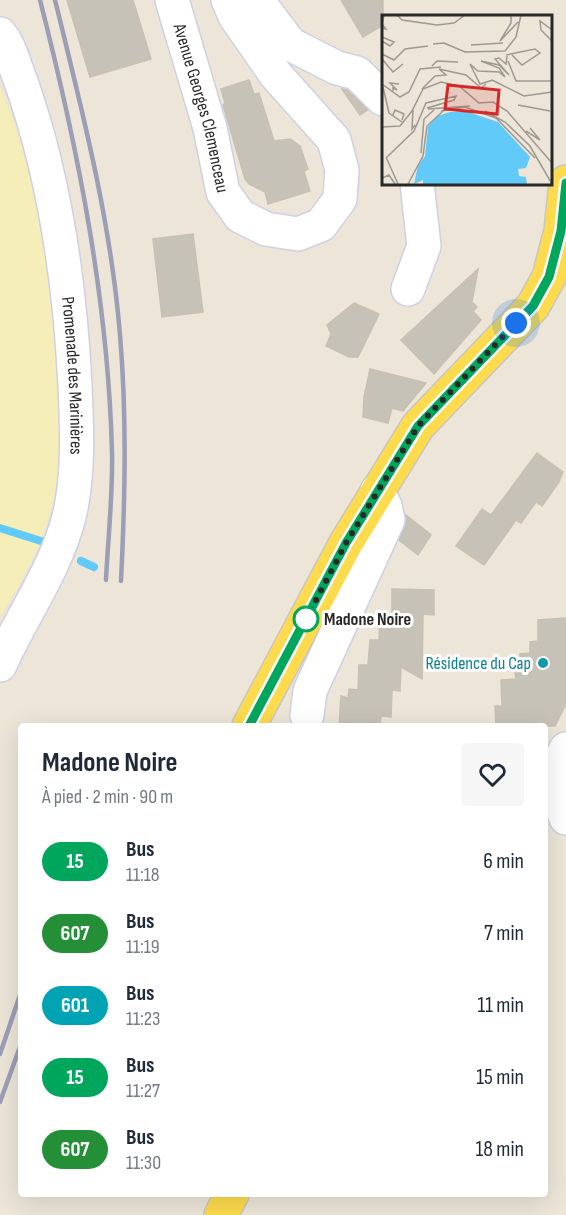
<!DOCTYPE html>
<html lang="fr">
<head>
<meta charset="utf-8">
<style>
	body { margin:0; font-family:"Sofia Sans Condensed",sans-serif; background:#f6f6f7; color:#1f2937; height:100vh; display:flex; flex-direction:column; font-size:22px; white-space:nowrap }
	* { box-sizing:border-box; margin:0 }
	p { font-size:20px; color:#747a83 }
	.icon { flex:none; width:33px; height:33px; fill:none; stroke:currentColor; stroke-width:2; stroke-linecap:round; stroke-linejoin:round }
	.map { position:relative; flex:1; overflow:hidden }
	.panel { position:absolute; left:18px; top:723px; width:530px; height:474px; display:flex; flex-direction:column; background:#fff; border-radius:6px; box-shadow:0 6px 24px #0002 }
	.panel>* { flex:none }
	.badge { padding:0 12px; border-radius:20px; font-size:21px; line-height:39px }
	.you { position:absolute; width:30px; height:30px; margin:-15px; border:4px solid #fff; border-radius:50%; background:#1a73e8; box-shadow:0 0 0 9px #1a73e833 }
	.map>.badge { position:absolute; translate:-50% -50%; box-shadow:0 0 0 3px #fff }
	.round { display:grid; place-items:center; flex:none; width:63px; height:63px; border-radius:6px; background:#f6f6f7 }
	.head { display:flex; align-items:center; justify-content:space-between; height:102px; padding:0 24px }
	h1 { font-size:28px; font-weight:700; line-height:45px }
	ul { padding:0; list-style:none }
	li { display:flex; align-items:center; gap:18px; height:72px; padding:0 24px }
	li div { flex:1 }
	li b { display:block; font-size:22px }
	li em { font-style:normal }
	li .badge { min-width:66px; font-weight:700; text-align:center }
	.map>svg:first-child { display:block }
</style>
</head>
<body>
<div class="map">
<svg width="566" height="1215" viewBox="0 0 566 1215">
	<rect width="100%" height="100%" fill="#ece5d8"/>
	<path fill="#f5eeb8" d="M 0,88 C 40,176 55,301 59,397 C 60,430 62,464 54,497 C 44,541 24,578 0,617 Z"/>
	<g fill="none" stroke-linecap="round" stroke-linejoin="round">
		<g stroke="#61caf9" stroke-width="8">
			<path d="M 0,528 L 41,541"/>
			<path d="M 81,561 L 94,567"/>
		</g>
	</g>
	<g fill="#c7c2b8" stroke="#c8c1b2" stroke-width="1.5">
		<path d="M 67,0 L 133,0 L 151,59 L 90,77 Z"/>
		<path d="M 341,0 L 383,0 L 383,25 L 363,37 Z"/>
		<path d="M 249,80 L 254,94 L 259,93 L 274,141 L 290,139 L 300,146 L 308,169 L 304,171 L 310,191 L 268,204 L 265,192 L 249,184 L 245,179 L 223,105 L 225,103 L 221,89 Z"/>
		<path d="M 342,89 L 347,90 L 368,110 L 360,115 Z"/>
		<path d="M 193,234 L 203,312 L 162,317 L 153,239 Z"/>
		<path d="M 478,269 L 472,302 L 477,307 L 473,311 L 481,320 L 434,374 L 401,340 Z"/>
		<path d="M 354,303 L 379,314 L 358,357 L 349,357 L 326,346 L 331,334 L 327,325 Z"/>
		<path d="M 370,369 L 426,383 L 403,411 L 392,408 L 388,423 L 363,417 L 364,397 Z"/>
		<path d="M 537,453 L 563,472 L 559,482 L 542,506 L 536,502 L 521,523 L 516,520 L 484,565 L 456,546 L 482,509 L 491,515 Z"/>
		<path d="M 406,515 L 431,535 L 418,555 L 399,540 L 405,527 Z"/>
		<path d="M 392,589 L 434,590 L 434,615 L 423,614 L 422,679 L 401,667 L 400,691 L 392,690 L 391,717 L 381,716 L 380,726 L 339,726 L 341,696 L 348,698 L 349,689 L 358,690 L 359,665 L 368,665 L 370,640 L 379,640 L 380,614 L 392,614 Z"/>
		<path d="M 566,618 L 566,704 L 555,726 L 496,726 L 495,706 L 502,706 L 501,680 L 516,679 L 515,673 L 522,673 L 520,654 L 530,653 L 530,642 L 538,641 L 538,620 Z"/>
	</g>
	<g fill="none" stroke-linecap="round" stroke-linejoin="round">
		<g stroke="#ced1e3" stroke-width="36">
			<g id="minor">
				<path id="s1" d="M 172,0 L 210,128 L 223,192 L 240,216 L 266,229 L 298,234 L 321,225 L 340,199 L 342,170 L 334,140 L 276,75 L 235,16 L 228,0"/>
				<path d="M 257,0 L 290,44 L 337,68 L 357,73 L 383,99"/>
				<path id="s2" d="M 0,34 C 11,48 13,62 20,79 C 55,177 70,283 75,386 C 77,430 79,475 69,517 C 55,571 22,615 0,665"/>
				<path d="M 408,289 L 424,246 L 417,183"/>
				<path d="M 307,715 L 310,691 L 388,520 L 385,506 L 377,491"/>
				<path d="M 566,749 C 554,771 557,796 566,818"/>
			</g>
		</g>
		<g stroke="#c7c7c7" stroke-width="36">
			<g id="major">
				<path d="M 249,726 L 346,543 L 418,426 L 533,306 L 549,277 L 561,231 L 566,182"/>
				<path d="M 221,1215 L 232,1194"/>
			</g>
		</g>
		<use href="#minor" stroke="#fff" stroke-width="33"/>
		<use href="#major" stroke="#fddb4d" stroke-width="33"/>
		<g stroke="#9b9eb5" stroke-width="4.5">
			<path d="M 40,0 C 78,149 108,299 112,452 C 113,495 108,538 106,580"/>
			<path d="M 55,0 C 82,110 111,222 120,335 C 127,417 125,499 121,581"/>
			<path d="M 0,1054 L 21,992"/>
			<path d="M 0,1102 L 21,1044"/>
		</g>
	</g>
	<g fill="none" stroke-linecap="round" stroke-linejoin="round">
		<g stroke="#fff" stroke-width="14">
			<path id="line" d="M 249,726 L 346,543 L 418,426 L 533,306 L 549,277 L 561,231 L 566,183"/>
		</g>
		<use href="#line" stroke="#00a65c" stroke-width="9"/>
		<path stroke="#282828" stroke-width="6" stroke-dasharray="0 10.8" d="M 306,619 L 346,543 L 418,426 L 516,323"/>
	</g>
	<circle fill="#fff" stroke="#00a65c" stroke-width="3" cx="306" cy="619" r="12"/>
	<circle fill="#0f9aa8" stroke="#fff" stroke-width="2" cx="543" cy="663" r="6"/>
	<g text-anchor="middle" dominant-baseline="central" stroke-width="6" stroke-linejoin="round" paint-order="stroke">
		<g font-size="18" fill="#282828" stroke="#fff">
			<text stroke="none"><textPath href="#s1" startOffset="112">Avenue Georges Clemenceau</textPath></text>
			<text stroke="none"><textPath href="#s2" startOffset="352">Promenade des Marinières</textPath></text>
		</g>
		<g font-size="18" font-weight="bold" fill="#282828" stroke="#fff" text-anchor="start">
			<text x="324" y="619">Madone Noire</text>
		</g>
		<g font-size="18" fill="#0d838f" stroke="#fff" text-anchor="end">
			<text x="531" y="663">Résidence du Cap</text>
		</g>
	</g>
	<g transform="translate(382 15)">
		<rect width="170" height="170" fill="#ece5d8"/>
		<path d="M 68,97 L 86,97 L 116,107 L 148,142 L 144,153 L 136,154 L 137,161 L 144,162 L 145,169 L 41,169 L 41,165 L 32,169 L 36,151 L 43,141 L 46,112 L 55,101 Z" fill="#61caf9"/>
		<path fill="none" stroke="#9e9992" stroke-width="1.5" d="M 15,0 L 20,5 L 55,10 L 72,8 L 83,0M 129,0 L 129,8 L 118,26 L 136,7M 0,13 L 4,14 L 0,9 L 2,0M 170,15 L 158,6 L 159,15 L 170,26M 0,22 L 12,27 L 8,31 L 0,26M 51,29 L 62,28 L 83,37 L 123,36 L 134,22 L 139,0M 89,30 L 121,28M 0,39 L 12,45 L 23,34 L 46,31M 124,40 L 153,34 L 158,38 L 140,50 L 130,40M 0,44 L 11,57 L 21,49M 126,46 L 134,66 L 170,66M 50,51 L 55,46 L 76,47M 110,65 L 142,81 L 170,77M 111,65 L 98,69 L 88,49 L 96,56 L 117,57 L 123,62 L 117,53 L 99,46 L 117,50 L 127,60 L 113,44 L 117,43 L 124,49 L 125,41M 0,69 L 18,82 L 27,77 L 38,54 L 59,52M 1,72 L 7,98 L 20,107M 40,74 L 53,61 L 64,60 L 57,54 L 84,60 L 99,73 L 104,69M 11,76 L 11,73 L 15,75 L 8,68 L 17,69M 136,90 L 168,96M 46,94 L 88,91M 31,95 L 30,114 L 33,110M 59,96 L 83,92 L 114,103 L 153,143M 103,96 L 123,107 L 148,131 L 170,169M 11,100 L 13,95 L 22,99 L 20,105M 0,112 L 18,111 L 30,96 L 41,74 L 59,67 L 77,71 L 97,88 L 111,87 L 125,96 L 170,148M 144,116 L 158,125 L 148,113M 39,138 L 42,104 L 52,95M 4,142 L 16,169M 5,142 L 32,116 L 44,88 L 74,81 L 72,85 L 45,93M 0,163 L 7,160 L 13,169M 26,169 L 41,141 L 45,111 L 61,96"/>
		<path fill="#d62828" fill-opacity="0.15" stroke="#d62828" stroke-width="3" d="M 66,70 L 117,75 L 115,99 L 63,94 Z"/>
		<rect width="170" height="170" fill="none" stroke="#282828" stroke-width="3"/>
	</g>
</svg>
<div class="you" style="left:516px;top:323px"></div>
<section class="panel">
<div class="head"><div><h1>Madone Noire</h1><p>À pied · 2 min · 90 m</p></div><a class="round"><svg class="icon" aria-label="heart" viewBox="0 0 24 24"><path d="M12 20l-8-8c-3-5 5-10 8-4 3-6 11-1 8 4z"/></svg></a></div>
<ul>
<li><span class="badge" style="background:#00a65c;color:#fff">15</span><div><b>Bus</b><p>11:18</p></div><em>6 min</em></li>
<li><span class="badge" style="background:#258f37;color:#fff">607</span><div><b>Bus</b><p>11:19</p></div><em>7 min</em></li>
<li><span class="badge" style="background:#00a3b4;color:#fff">601</span><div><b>Bus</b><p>11:23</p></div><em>11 min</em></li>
<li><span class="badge" style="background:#00a65c;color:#fff">15</span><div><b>Bus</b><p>11:27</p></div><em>15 min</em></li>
<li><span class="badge" style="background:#258f37;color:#fff">607</span><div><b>Bus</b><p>11:30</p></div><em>18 min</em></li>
</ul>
</section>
</div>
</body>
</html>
